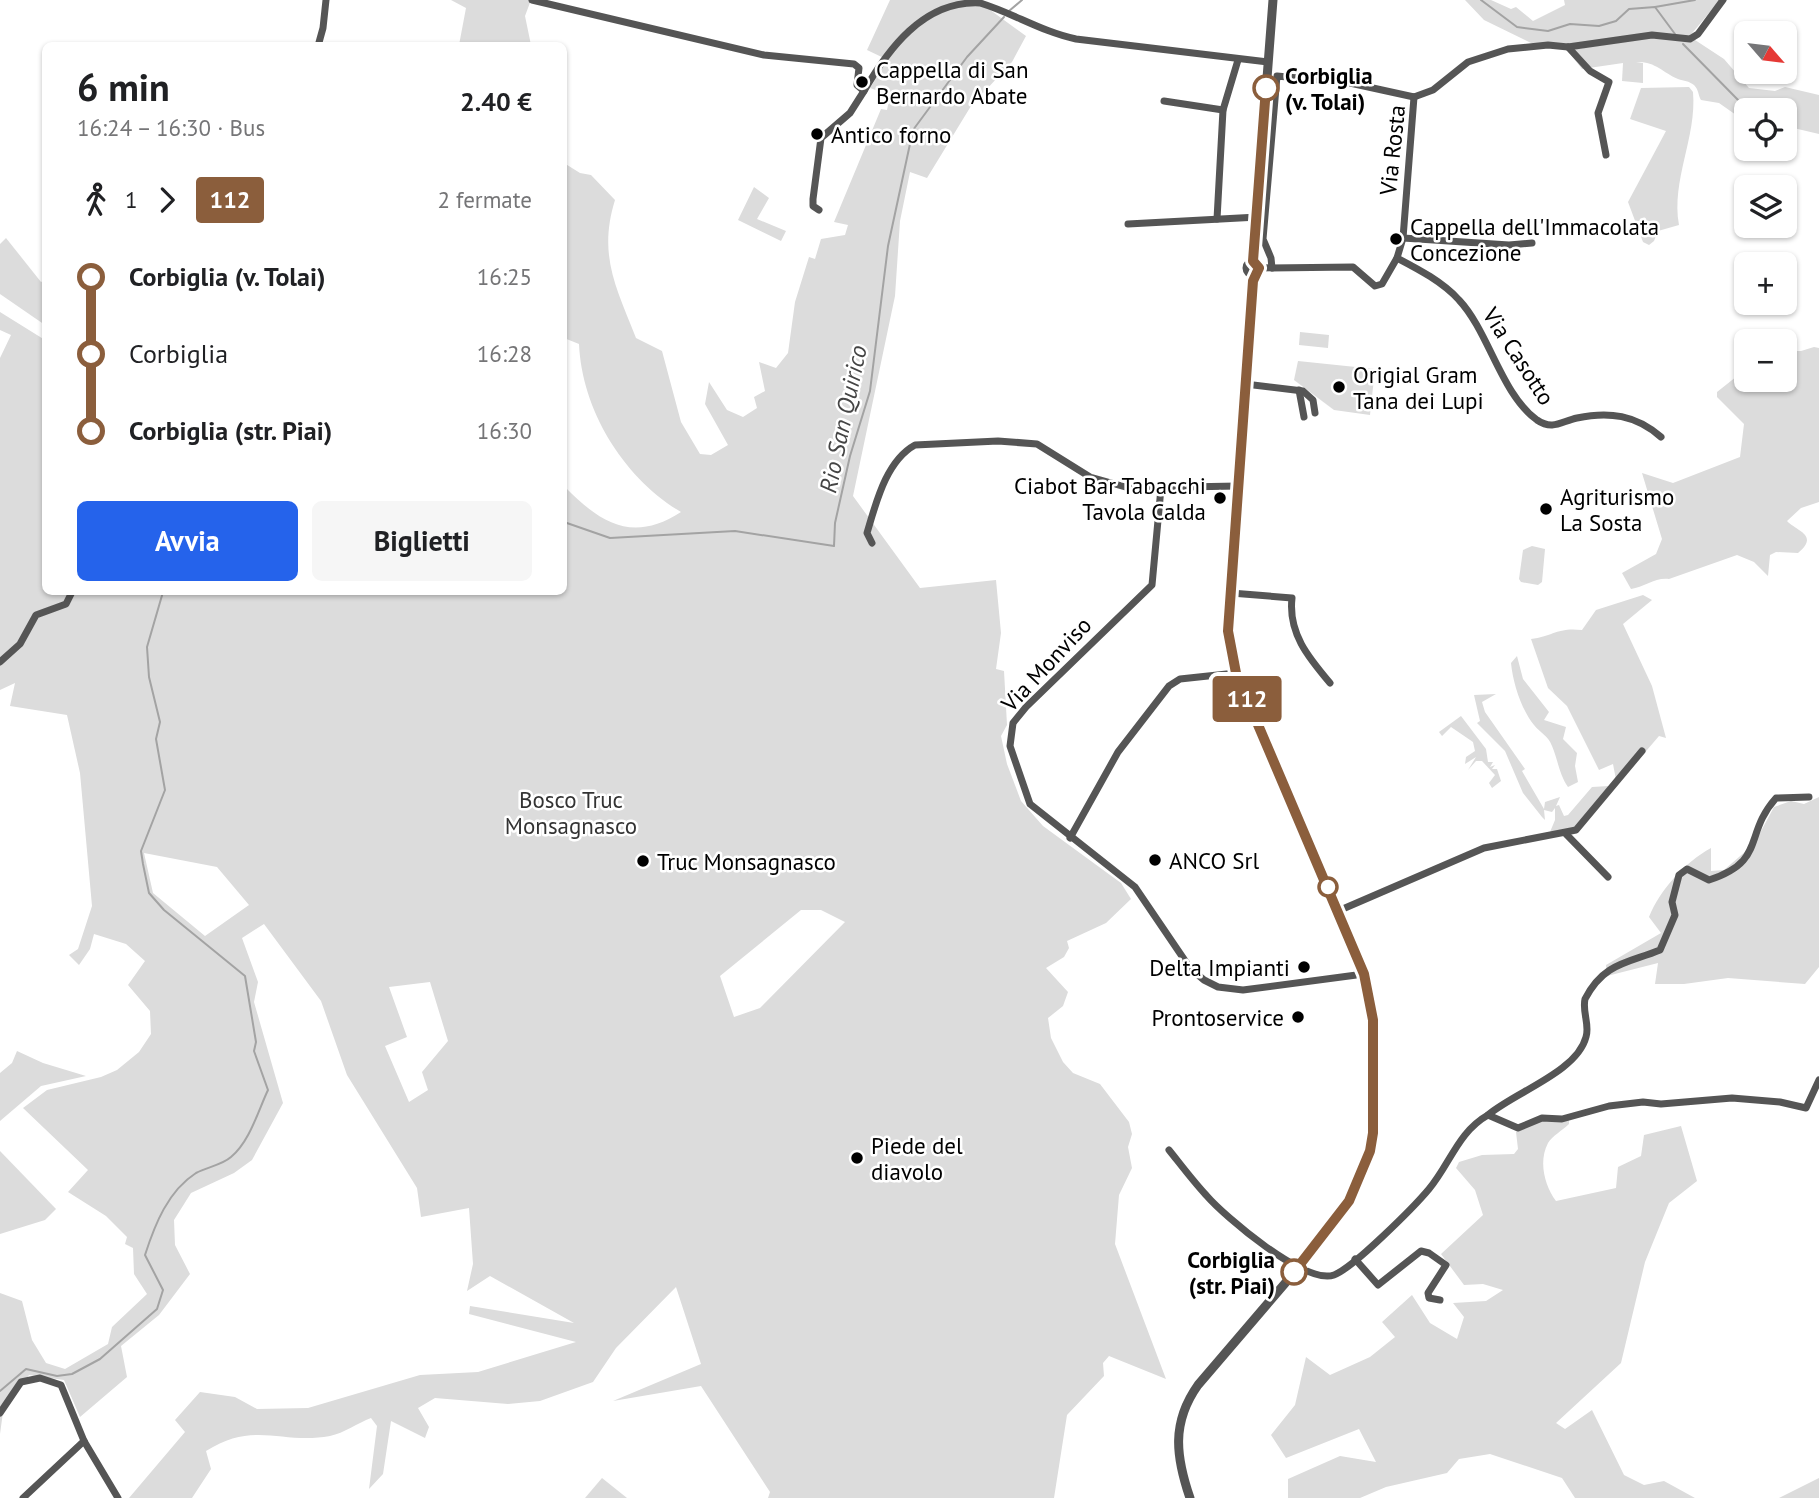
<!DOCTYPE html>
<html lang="it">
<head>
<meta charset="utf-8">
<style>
	body { margin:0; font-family:"PT Sans",sans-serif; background:#f6f6f6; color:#202124; height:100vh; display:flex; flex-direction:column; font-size:26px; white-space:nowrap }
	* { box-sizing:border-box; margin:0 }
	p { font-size:23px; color:#757577 }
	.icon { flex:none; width:38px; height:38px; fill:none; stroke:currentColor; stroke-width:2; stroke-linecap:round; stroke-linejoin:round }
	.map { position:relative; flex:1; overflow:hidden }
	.drawer { position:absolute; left:42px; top:42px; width:525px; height:553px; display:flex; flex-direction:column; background:#fff; border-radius:10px; box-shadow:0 2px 5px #0004 }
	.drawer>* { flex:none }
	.badge { padding:0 14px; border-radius:5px; font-size:24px; line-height:46px }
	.needle { width:46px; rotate:118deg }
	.buttons { position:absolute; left:1734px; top:21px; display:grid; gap:14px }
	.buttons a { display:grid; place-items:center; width:63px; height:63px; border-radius:10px; background:#fff; box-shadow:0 2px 5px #0004; font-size:35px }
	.map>.badge { position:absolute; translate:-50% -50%; box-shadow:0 0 0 4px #fff }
	.legs { display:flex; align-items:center; gap:10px; height:77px; padding:0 35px; font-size:23px }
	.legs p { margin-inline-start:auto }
	.headline { display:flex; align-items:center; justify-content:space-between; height:119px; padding:0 35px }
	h1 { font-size:38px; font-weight:700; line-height:52px }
	.action { display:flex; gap:14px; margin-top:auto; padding:14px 35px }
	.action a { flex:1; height:80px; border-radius:10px; background:#2563eb; color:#fff; font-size:28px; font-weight:700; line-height:80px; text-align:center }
	.action a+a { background:#f6f6f6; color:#202124 }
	ul { padding:0 35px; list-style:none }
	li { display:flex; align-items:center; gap:24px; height:77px; font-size:26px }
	li i { display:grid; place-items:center; width:10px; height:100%; margin:0 9px; background:currentColor }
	li i::after { content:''; width:18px; height:18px; margin:-9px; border:5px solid; border-radius:50%; background:#fff }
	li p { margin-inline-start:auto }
	li:first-child i { background:linear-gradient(#0000 50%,currentColor 0) }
	li:last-child i { background:linear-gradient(currentColor 50%,#0000 0) }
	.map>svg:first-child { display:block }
</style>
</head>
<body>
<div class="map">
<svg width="1819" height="1498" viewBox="0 0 1819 1498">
	<rect width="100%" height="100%" fill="#fff"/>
	<g fill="#dcdcdc" fill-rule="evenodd">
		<path d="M 451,0 L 531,0 L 525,16 L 531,45 L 459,45 L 466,8 Z"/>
		<path d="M 890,0 L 984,0 L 982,4 L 1026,36 L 1012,62 L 971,106 L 927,178 L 910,172 L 900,221 L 895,296 L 853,496 L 920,588 L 996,580 L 1001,633 L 996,669 L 1004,671 L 1007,725 L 1001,736 L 1007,764 L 1021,801 L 1043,826 L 1121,883 L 1131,899 L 1106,923 L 1067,941 L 1069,948 L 1064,957 L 1046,968 L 1068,992 L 1063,1006 L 1048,1018 L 1051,1038 L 1063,1062 L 1073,1073 L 1100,1084 L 1129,1122 L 1132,1134 L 1128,1147 L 1132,1168 L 1119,1195 L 1115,1244 L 1166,1379 L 1109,1356 L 1103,1363 L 1104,1376 L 1067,1415 L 1054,1498 L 768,1498 L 770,1492 L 701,1386 L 613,1401 L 701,1364 L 676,1287 L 616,1348 L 593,1382 L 540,1401 L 508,1404 L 435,1398 L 418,1408 L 429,1427 L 425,1438 L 391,1421 L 383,1474 L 369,1489 L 377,1426 L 371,1418 C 358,1423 344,1433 330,1436 C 282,1445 255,1420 206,1451 L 211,1469 L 192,1498 L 129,1498 L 185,1432 L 175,1420 L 200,1392 L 235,1397 L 257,1409 L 308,1408 L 420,1375 L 478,1372 L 576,1342 L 469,1314 L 470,1306 L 574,1323 L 490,1276 L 467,1291 L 473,1264 L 469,1208 L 421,1217 L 417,1188 L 347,1075 L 321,1001 L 264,924 L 242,938 L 258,982 L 254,1002 L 283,1103 L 252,1160 L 234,1173 L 191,1193 L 174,1220 L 175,1245 L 190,1274 L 159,1315 L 121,1346 L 127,1377 L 80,1417 L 64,1380 L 29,1375 L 3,1412 L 0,1434 L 0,1293 L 22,1301 L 32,1340 L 46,1363 L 65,1369 L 108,1344 L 112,1327 L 147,1294 L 134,1274 L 133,1248 L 125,1244 L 127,1237 L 106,1216 L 68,1192 L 88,1170 L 23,1108 L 47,1090 L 101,1077 L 117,1070 L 139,1052 L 151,1034 L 150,1011 L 128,985 L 145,961 L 126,944 L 94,934 L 90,949 L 79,965 L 69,955 L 78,949 L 92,906 L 80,773 L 67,715 L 10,706 L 15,683 L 0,690 L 0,358 L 11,335 L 0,330 L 0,312 L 45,340 L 46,592 L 564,592 L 564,486 C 601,524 633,543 681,512 C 624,478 582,411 579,344 L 564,338 L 564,163 L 580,173 L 591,175 L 615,200 C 598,255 616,287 636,338 L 662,351 L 681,422 L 700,454 L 711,455 L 728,445 L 705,404 L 709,382 L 727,410 L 743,417 L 757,408 L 754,397 L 765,391 L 759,362 L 776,368 L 788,353 L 795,302 L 809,257 L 815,259 L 821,239 L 845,235 L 848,225 L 834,222 L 881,109 L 887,110 L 890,95 L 870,88 L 888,60 L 867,50 ZM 144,853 L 217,867 L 249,905 L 205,936 L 153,893 ZM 801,910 L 821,910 L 845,922 L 760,1008 L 734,1017 L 720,976 ZM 430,982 L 448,1041 L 422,1072 L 428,1090 L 409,1102 L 385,1046 L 407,1037 L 389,987 Z"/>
		<path d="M 1465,0 L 1491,0 L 1511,9 L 1516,7 L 1533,21 L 1565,5 L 1564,0 L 1720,0 L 1688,38 L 1653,34 L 1570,45 L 1533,44 L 1484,20 Z"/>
		<path d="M 1649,38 L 1695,40 L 1724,59 L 1749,88 L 1775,91 L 1785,87 L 1819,95 L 1819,134 L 1785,126 L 1785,110 L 1746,110 L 1746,122 L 1719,103 L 1701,100 C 1698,95 1699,90 1694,85 C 1689,81 1684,81 1678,79 C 1662,72 1655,61 1636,62 L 1643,63 L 1643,83 L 1622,81 L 1623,63 L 1582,69 L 1571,55 L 1571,50 Z"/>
		<path d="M 1689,87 L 1693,92 C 1697,137 1671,180 1679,225 L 1658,231 L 1654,241 L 1649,245 L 1643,242 L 1628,202 L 1666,131 L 1630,119 L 1641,88 Z"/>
		<path d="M 754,187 L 769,198 L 757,219 L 786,231 L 781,241 L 738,220 Z"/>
		<path d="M 6,238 L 41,282 L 45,280 L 45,325 L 0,294 L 0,244 Z"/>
		<path d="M 1300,332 L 1329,335 L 1328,348 L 1299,345 Z"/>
		<path d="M 1814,347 L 1819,348 L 1819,502 L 1801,508 L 1787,521 C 1798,532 1819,535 1798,553 L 1776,552 L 1770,555 L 1768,576 L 1754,562 L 1737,555 L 1669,579 C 1656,577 1644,587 1631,589 L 1622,573 L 1656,554 L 1662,539 L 1642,473 L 1673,483 L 1740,457 L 1744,424 L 1717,397 L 1717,392 L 1746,369 L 1746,380 L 1785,380 L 1785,351 L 1801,351 Z"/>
		<path d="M 1298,361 L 1375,369 L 1370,415 L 1334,410 L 1294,380 Z"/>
		<path d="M 1532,546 L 1545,549 L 1542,582 L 1538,585 L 1521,582 L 1519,579 L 1523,550 Z"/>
		<path d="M 1643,595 L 1652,600 L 1623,624 L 1652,686 L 1666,738 L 1659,736 L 1617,785 L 1613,764 L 1599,770 L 1567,706 L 1548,688 L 1531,639 C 1553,636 1558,627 1582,630 L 1596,610 Z"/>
		<path d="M 1517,656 L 1523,679 L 1549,712 L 1544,720 L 1566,727 L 1563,739 L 1577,753 L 1575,766 L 1578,782 L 1568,787 C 1559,774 1558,760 1552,746 C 1548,735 1540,733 1534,725 C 1521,709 1513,683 1511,663 Z"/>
		<path d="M 1496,694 L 1482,702 L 1485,712 L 1525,769 L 1522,771 L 1544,809 L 1545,802 L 1560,797 L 1556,806 L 1559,805 L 1564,816 L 1568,815 L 1592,787 L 1609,786 L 1575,828 L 1550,832 L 1555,820 L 1555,808 L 1552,812 L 1544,810 L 1545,820 L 1542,817 L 1523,793 L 1505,751 L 1477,723 L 1480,721 L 1474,695 Z"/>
		<path d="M 1461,716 L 1486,749 L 1488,762 L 1493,762 L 1490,767 L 1495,765 L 1492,769 L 1497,769 L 1501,781 L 1492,788 L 1489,783 L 1495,775 L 1482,761 L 1476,761 L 1468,770 L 1476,757 L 1465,764 L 1466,757 L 1475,751 L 1473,742 L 1451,727 L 1442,736 L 1439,732 Z"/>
		<path d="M 1819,797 L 1819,967 L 1805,984 L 1728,978 L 1684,984 L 1655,984 L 1658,963 L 1607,976 L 1606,965 L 1661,933 L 1649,917 C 1660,890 1685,862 1711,848 L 1711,871 L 1724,870 L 1754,844 L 1774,807 L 1791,801 L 1804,804 Z"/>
		<path d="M 17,1051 L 43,1063 L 86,1076 L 41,1086 L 0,1121 L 0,1073 L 12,1063 Z"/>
		<path d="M 1543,1120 L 1569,1120 L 1569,1124 C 1563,1130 1552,1136 1548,1143 C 1538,1162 1545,1186 1556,1201 L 1616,1188 L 1618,1167 L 1641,1156 L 1644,1135 L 1681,1126 L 1697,1181 L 1669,1203 L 1645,1262 L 1621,1363 L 1556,1423 L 1565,1429 L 1592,1410 L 1624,1475 L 1644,1485 L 1664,1481 L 1695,1498 L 1575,1498 L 1562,1478 L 1490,1454 L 1459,1459 L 1447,1473 L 1386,1487 L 1360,1498 L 1288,1498 L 1288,1479 L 1340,1456 L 1376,1462 L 1359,1429 L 1286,1458 L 1271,1435 L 1295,1405 L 1306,1357 L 1330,1375 L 1370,1357 L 1395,1337 L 1382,1322 L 1412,1295 L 1430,1323 L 1457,1339 L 1464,1317 L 1453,1303 L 1486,1301 L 1503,1290 L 1483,1284 L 1464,1285 L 1441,1254 L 1483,1215 L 1475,1190 L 1456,1168 L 1459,1162 L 1482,1155 L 1514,1154 L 1518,1149 L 1516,1132 Z"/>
		<path d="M 0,1151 L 56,1209 L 45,1220 L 0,1234 Z"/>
		<path d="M 602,1478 L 627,1498 L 585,1498 Z"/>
		<path d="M 1819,1478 L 1819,1498 L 1779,1498 Z"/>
	</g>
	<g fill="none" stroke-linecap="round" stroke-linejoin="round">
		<g stroke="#a3a3a3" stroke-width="2">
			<path d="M 1481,0 L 1517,27 L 1548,31 L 1570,24 L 1599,26 L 1616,21 L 1629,9 L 1655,7 L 1675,34"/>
			<path d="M 1655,7 L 1695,0"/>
			<path d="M 1009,11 L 1022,0"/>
			<path d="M 1683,44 L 1742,104"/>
			<path d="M 564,522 L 610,538 L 735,531 L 834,546 L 835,523 L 850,456 L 870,391 L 888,246 L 913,130 L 967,57 L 1004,17"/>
			<path d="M 0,1391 L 26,1369 L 57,1376 L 72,1374 L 100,1359 L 157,1309 L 163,1290 L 145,1255 C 155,1224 168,1191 196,1173 C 207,1167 222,1165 231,1157 C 250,1141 258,1111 268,1090 L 254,1051 L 256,1042 L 245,976 L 164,910 L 149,893 L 143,864 L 141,851 L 165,790 L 156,739 L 160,722 L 149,677 L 147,647 L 163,592"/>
		</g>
		<g stroke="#555" stroke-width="7">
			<path d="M 532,0 L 764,55 L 854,64 L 859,68 L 857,85 L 864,91 C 887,51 923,0 980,3 C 1013,13 1042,32 1076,39 L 1268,62"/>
			<path d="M 318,46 L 323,28 L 326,0"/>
			<path d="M 1568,47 L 1590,71 L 1609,82 L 1598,113 L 1606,155"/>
			<path d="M 1414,97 L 1433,90 L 1468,62 L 1508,49 L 1548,45 L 1568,47 L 1652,35 L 1690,39 L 1698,34 L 1723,0"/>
			<path d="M 1164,101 L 1223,110"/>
			<path d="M 819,210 L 813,206 L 813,199 L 821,138 L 850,113 L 864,91"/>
			<path d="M 1217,219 L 1223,110 L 1238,60"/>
			<path d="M 1128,224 L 1258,217"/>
			<path d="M 1403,238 L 1509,245 L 1532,243"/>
			<path d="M 1397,258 C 1418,269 1443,282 1459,300 C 1489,332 1501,394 1537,420 C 1553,431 1562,421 1577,418 C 1609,411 1636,415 1661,437"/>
			<path d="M 1259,268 L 1353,267 L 1375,286 L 1382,284 L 1397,258 L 1403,238 L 1414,97"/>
			<path d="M 1272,268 L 1271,258 L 1263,239 L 1277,76 L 1350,83 L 1414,97"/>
			<path d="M 1245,384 L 1303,391 L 1313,400 L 1315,413"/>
			<path d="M 1299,390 L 1304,417"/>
			<path d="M 1161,488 L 1152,585 L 1026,707 L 1013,723 L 1010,746 L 1030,804 L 1135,887 L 1190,968 L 1204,980 L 1218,987 L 1243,990 L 1364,974"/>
			<path d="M 872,543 L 867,533 C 876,503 886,461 915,445 L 998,441 L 1037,444 L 1090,477 L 1129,488 L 1238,486"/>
			<path d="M 1231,593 L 1292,598 C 1288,633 1308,657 1330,683"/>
			<path d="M 0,662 L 20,644 L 36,615 L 66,604 L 72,592"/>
			<path d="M 1566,834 L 1608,877"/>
			<path d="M 1070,838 L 1118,752 L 1169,686 L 1180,679 L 1236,673"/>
			<path d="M 1338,911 L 1484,848 L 1576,830 L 1642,751"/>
			<path d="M 1488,1115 C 1515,1092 1577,1072 1586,1037 C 1590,1025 1582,1012 1585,999 C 1604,962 1629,963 1660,950 L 1675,915 L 1672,902 L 1679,875 L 1687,869 L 1709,880 C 1767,861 1743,835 1776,798 L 1809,797"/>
			<path d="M 1169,1150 C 1181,1165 1193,1181 1206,1195 C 1225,1217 1305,1285 1334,1275 C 1353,1268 1414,1207 1429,1189 C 1450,1164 1458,1132 1488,1115 L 1518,1128 L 1542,1118 L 1562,1119 L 1609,1106 L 1643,1102 L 1661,1104 L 1732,1098 L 1780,1102 L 1806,1108 L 1819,1080"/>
			<path d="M 1355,1259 L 1378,1285 L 1421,1251 L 1429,1253 L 1446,1265 L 1428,1293 L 1429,1298 L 1440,1300"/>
			<path d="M 0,1413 L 21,1382 L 40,1378 L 61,1385 L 84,1441 L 118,1498"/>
			<path d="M 23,1498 L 84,1441"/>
		</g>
		<g stroke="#555" stroke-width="9">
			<path d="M 1253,261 L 1273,0"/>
			<circle cx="1253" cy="268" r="6"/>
			<path d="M 1190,1498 C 1176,1457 1171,1423 1198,1385 L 1299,1267 L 1340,1213 L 1359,1182 L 1373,1133 L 1373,1020 L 1368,987 L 1236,673 L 1228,631 L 1254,274"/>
		</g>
	</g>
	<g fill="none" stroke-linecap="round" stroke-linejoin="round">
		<g stroke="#fff" stroke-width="16">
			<path id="line-1" d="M 1266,88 L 1253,261 L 1259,268 L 1253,281 L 1228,631 L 1236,673 L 1364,974 L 1373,1020 L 1373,1133 L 1370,1151 L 1349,1201 L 1294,1272"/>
		</g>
		<use href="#line-1" stroke="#8b5e3c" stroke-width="10"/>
	</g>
	<g fill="#000" stroke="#fff" stroke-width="2.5">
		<circle cx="862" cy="82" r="7"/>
		<circle cx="817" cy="134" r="7"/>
		<circle cx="1396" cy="239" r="7"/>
		<circle cx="1339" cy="387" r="7"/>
		<circle cx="1220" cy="498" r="7"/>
		<circle cx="1546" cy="509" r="7"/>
		<circle cx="1155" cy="860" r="7"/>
		<circle cx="643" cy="861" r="7"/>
		<circle cx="1304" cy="967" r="7"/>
		<circle cx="1298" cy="1017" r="7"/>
		<circle cx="857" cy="1158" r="7"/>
	</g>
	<g fill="#fff" stroke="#8b5e3c" stroke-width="3.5">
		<circle cx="1266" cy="88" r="12"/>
		<circle cx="1328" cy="887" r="9"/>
		<circle cx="1294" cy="1272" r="12"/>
	</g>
	<g text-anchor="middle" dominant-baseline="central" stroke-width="5" stroke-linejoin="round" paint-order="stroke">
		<g font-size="23" fill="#000" stroke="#fff" text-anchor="start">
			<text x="876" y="69">Cappella di San<tspan x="876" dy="26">Bernardo Abate</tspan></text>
			<text x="831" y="134">Antico forno</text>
			<text x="1410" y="226">Cappella dell'Immacolata<tspan x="1410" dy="26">Concezione</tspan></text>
			<text x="1353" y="374">Origial Gram<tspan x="1353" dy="26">Tana dei Lupi</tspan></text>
			<text x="1206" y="485" text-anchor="end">Ciabot Bar Tabacchi<tspan x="1206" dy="26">Tavola Calda</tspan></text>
			<text x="1560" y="496">Agriturismo<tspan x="1560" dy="26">La Sosta</tspan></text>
			<text x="1169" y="860">ANCO Srl</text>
			<text x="657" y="861">Truc Monsagnasco</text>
			<text x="1290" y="967" text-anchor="end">Delta Impianti</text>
			<text x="1284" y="1017" text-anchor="end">Prontoservice</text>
			<text x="871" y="1145">Piede del<tspan x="871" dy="26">diavolo</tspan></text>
		</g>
		<g font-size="23" font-weight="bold" fill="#000" stroke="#fff" text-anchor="start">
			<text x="1285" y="75">Corbiglia<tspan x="1285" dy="26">(v. Tolai)</tspan></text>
			<text x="1275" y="1259" text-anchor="end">Corbiglia<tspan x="1275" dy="26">(str. Piai)</tspan></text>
		</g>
		<g font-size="23" fill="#000" stroke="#fff">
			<text transform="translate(1392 150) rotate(-84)">Via Rosta</text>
			<text transform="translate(1519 356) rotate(57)">Via Casotto</text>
			<text transform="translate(1046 664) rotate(-47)">Via Monviso</text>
		</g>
		<g font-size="23" fill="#333" stroke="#fff">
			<text x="571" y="799">Bosco Truc<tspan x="571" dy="26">Monsagnasco</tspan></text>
		</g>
		<g font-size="24" font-style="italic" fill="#444" stroke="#fff">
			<text transform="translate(843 419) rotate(-78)">Rio San Quirico</text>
		</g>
	</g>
</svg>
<div class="buttons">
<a><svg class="needle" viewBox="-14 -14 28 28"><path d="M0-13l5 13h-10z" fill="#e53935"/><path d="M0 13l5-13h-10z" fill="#757577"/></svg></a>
<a><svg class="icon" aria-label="locate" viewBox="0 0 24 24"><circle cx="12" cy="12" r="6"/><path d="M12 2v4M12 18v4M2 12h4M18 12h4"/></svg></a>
<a><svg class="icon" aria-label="layers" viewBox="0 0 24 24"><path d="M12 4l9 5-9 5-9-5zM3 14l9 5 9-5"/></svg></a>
<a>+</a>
<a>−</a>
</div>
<b class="badge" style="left:1247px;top:699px;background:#8b5e3c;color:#fff">112</b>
<section class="drawer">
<div class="headline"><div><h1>6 min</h1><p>16:24 – 16:30 · Bus</p></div><b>2.40 €</b></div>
<div class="legs"><svg class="icon" aria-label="walk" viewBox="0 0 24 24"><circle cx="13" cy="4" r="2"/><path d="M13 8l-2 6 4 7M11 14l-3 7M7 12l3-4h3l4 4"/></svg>1<svg class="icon" aria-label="forward" viewBox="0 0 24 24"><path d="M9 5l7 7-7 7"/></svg><b class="badge" style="background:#8b5e3c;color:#fff">112</b><p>2 fermate</p></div>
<ul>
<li><i style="color:#8b5e3c"></i><b>Corbiglia (v. Tolai)</b><p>16:25</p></li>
<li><i style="color:#8b5e3c"></i><span>Corbiglia</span><p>16:28</p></li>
<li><i style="color:#8b5e3c"></i><b>Corbiglia (str. Piai)</b><p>16:30</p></li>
</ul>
<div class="action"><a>Avvia</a><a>Biglietti</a></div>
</section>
</div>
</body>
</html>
